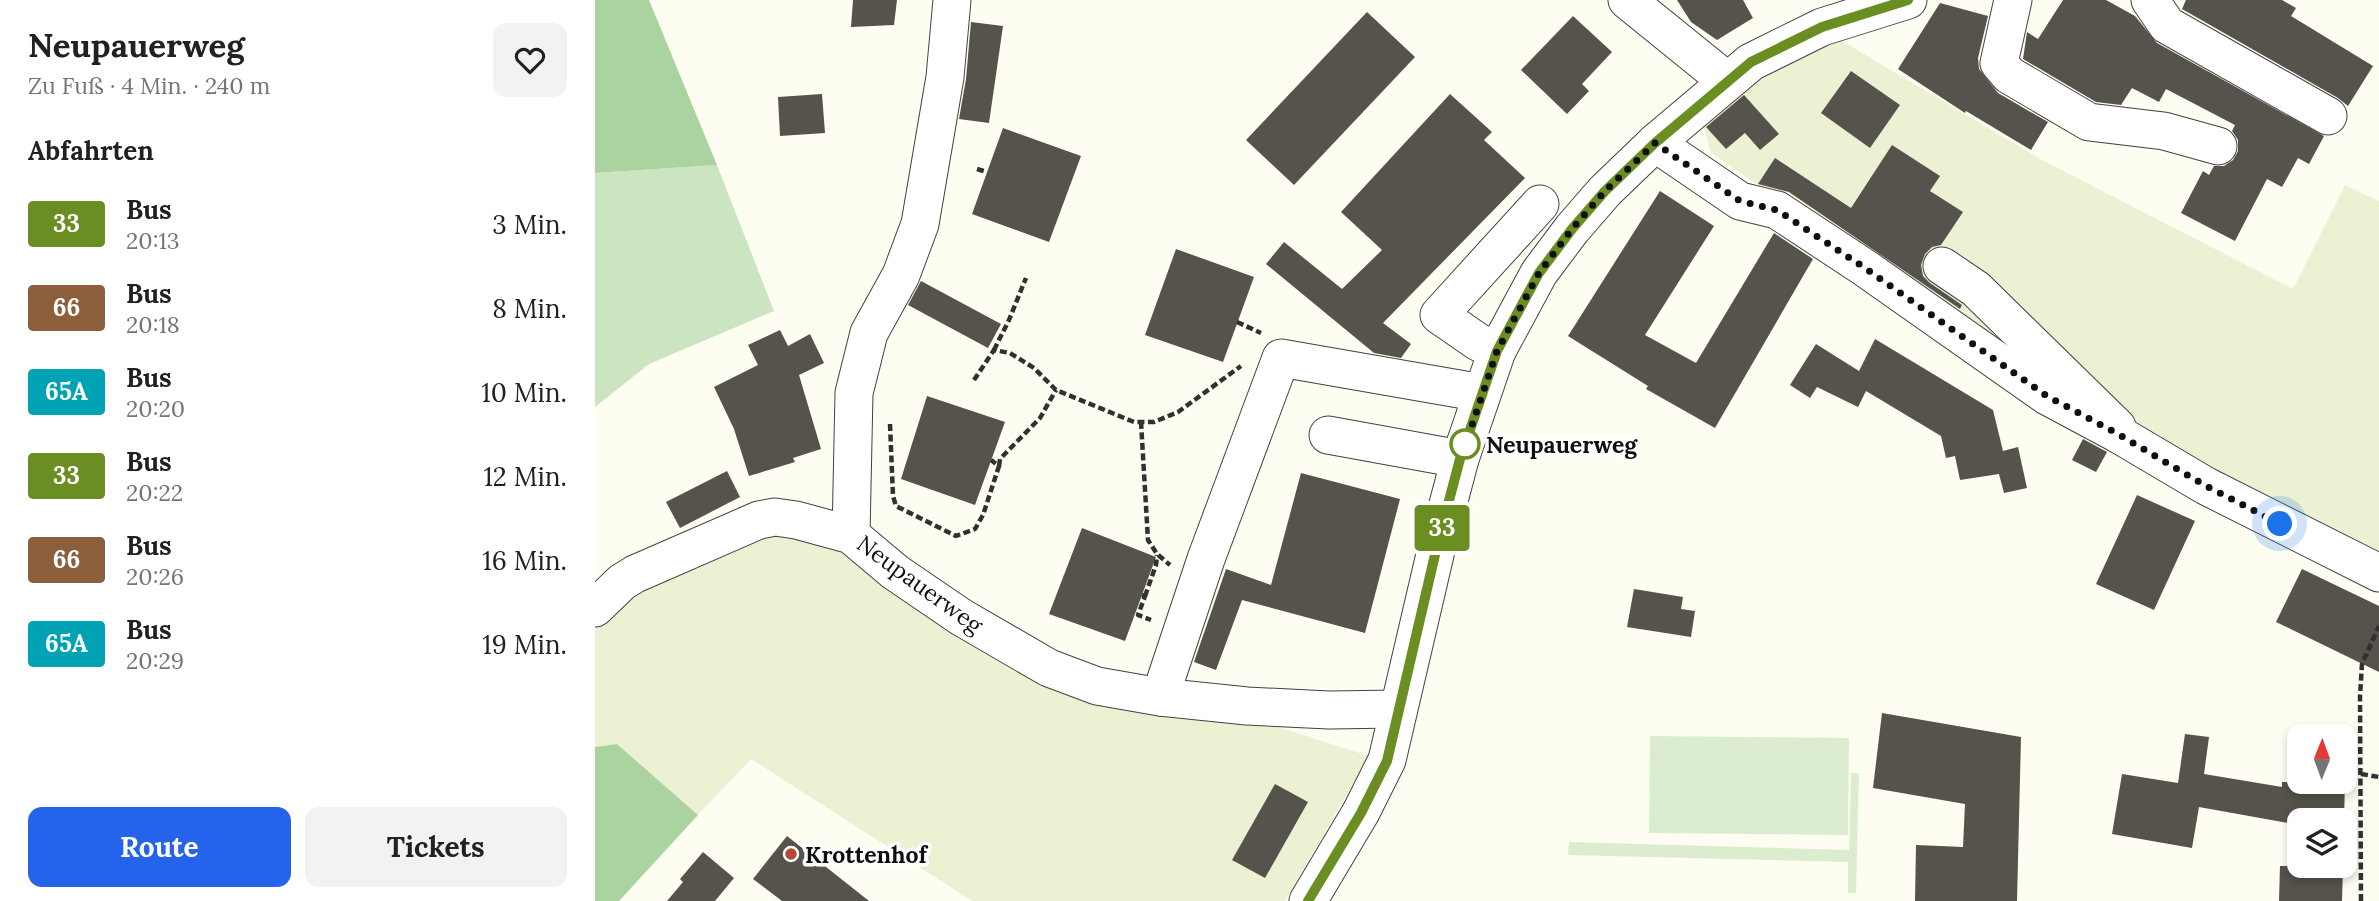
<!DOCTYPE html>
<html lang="de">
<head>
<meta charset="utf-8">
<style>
	body { margin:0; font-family:Lora,serif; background:#f2f2f2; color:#202124; height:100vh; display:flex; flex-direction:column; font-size:26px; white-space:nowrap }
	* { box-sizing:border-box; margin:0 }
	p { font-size:23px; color:#757577 }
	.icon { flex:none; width:38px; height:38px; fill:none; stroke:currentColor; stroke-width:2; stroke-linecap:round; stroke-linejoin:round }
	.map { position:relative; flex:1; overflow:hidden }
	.drawer { display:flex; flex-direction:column; background:#fff; width:595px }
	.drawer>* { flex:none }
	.badge { padding:0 14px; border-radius:5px; font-size:24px; line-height:46px }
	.needle { width:46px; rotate:1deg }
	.tools { position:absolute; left:1692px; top:724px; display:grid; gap:14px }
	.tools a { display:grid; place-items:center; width:70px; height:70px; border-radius:14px; background:#fff; box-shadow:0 4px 10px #0003; font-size:35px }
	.you { position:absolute; width:35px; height:35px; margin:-18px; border:5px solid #fff; border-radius:50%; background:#1a73e8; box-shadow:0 0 0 10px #1a73e833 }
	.map>.badge { position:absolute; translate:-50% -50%; box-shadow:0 0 0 4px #fff }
	h2 { padding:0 28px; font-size:26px; line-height:63px }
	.round { display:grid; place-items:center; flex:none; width:74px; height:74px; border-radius:14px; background:#f2f2f2 }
	.headline { display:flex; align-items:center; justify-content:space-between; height:119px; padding:0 28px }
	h1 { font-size:33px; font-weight:800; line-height:52px }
	.button { display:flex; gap:14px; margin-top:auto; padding:14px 28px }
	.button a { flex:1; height:80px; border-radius:14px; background:#2563eb; color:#fff; font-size:28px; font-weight:800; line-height:80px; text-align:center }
	.button a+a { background:#f2f2f2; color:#202124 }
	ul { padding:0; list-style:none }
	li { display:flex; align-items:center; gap:21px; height:84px; padding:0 28px }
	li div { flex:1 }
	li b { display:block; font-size:26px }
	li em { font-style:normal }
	li .badge { min-width:77px; font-weight:700; text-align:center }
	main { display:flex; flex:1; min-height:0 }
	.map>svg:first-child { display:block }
</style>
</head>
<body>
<main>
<section class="drawer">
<div class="headline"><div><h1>Neupauerweg</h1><p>Zu Fuß · 4 Min. · 240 m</p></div><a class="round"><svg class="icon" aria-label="heart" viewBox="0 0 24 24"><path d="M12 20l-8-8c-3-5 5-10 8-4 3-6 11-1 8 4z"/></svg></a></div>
<h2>Abfahrten</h2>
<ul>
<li><span class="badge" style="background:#6b8e23;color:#fff">33</span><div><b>Bus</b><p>20:13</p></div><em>3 Min.</em></li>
<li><span class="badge" style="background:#8b5e3c;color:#fff">66</span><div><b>Bus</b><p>20:18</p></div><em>8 Min.</em></li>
<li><span class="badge" style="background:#00a3b4;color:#fff">65A</span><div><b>Bus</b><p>20:20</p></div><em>10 Min.</em></li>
<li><span class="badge" style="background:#6b8e23;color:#fff">33</span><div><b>Bus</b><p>20:22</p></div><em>12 Min.</em></li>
<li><span class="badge" style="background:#8b5e3c;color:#fff">66</span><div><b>Bus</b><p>20:26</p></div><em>16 Min.</em></li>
<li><span class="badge" style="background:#00a3b4;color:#fff">65A</span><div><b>Bus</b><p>20:29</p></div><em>19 Min.</em></li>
</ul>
<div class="button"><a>Route</a><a>Tickets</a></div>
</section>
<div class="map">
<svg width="1784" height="901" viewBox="0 0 1784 901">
	<rect width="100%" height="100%" fill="#fdfdf2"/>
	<g fill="#edf1d4">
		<path d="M 1237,35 L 1447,160 L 1698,289 L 1750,185 L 1784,201 L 1784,565 L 1613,478 L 1320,291 L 1116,153 L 1107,121 L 1184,61 Z"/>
		<path d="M 186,535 L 228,544 L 266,562 L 476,696 L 540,712 L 680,726 L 774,756 L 690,901 L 377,901 L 156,759 L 103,815 L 22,744 L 0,747 L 0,621 L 31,594 L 153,538 Z"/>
	</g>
	<path fill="#cae5bf" d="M 122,165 L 179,311 L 54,364 L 0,407 L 0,173 Z"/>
	<g fill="#abd3a0">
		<path d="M 0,0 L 54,0 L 122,165 L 0,173 Z"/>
		<path d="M 22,744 L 103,815 L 24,901 L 0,901 L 0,747 Z"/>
	</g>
	<g fill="#dcedcf">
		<path d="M 1055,736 L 1254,738 L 1253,835 L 1054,833 Z"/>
		<path d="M 1256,773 L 1264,773 L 1261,893 L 1253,893 L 1253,862 L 973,855 L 974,842 L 1254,850 Z"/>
	</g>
	<g fill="#56524c">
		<path d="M 258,0 L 302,0 L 299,25 L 256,27 Z"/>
		<path d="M 1082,0 L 1148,0 L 1158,18 L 1122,40 L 1096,22 Z"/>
		<path d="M 1468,0 L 1511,0 L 1540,16 L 1562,43 L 1729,136 L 1714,164 L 1703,158 L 1687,187 L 1672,179 L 1640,241 L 1586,213 L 1608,171 L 1614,175 L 1619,166 L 1629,166 L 1638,160 L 1643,151 L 1643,140 L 1637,131 L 1640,125 L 1571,89 L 1564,102 L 1537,88 L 1526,105 L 1501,102 L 1428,59 L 1432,32 L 1443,39 Z"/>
		<path d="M 1591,0 L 1687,0 L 1701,8 L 1696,16 L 1778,66 L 1753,106 L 1743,98 L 1587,9 Z"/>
		<path d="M 1345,3 L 1393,16 L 1383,58 L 1384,69 L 1403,93 L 1453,122 L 1436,150 L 1371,111 L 1370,113 L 1303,69 Z"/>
		<path d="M 772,12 L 820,57 L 699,185 L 651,140 Z"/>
		<path d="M 978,16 L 1017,52 L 987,84 L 994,91 L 972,114 L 926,70 Z"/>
		<path d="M 376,22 L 408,26 L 394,123 L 364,119 L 371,79 Z"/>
		<path d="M 1256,71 L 1305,105 L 1275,148 L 1226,113 Z"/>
		<path d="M 227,94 L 230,133 L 185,136 L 183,97 Z"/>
		<path d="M 855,94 L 897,132 L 889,140 L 930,178 L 788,323 L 816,344 L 806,358 L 779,353 L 671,264 L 689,242 L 747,289 L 787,250 L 746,212 Z"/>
		<path d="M 1149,95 L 1184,134 L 1165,150 L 1150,133 L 1131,149 L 1111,127 Z"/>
		<path d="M 408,128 L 486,156 L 454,242 L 377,214 Z"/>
		<path d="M 1297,145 L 1345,176 L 1335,191 L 1368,212 L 1346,245 L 1337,247 L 1330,254 L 1326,265 L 1328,276 L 1335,283 L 1367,305 L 1365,309 L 1194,192 L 1163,184 L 1180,158 L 1256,208 Z"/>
		<path d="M 1065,191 L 1119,226 L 1050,335 L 1101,363 L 1179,233 L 1218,259 L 1120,428 L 1051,389 L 1053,386 L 973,336 Z"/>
		<path d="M 581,249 L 659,277 L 628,362 L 550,335 Z"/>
		<path d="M 326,281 L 406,324 L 393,348 L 313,305 Z"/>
		<path d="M 185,330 L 193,346 L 215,334 L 229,363 L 204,375 L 226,449 L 198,458 L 200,462 L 154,476 L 139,429 L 119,387 L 163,365 L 153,345 Z"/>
		<path d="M 1280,339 L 1398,410 L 1408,451 L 1423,447 L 1432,488 L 1409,493 L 1404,474 L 1365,480 L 1360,456 L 1351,458 L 1346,436 L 1271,391 L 1263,407 L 1222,387 L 1215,398 L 1195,385 L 1221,344 L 1264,371 Z"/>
		<path d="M 332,396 L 410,422 L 380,505 L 306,479 Z"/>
		<path d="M 1488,439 L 1512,452 L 1501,472 L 1477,460 Z"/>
		<path d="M 132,471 L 145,497 L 85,528 L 71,502 Z"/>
		<path d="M 706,473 L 805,499 L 770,633 L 647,600 L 621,670 L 599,662 L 631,569 L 676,585 Z"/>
		<path d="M 1542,495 L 1600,521 L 1559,610 L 1501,584 Z"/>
		<path d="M 487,528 L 561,557 L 530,641 L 454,614 Z"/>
		<path d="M 1707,569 L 1784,606 L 1784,672 L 1681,622 Z"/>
		<path d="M 1039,589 L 1088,597 L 1086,609 L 1100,611 L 1096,637 L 1032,627 Z"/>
		<path d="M 1287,713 L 1426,737 L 1422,901 L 1320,901 L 1321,845 L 1368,847 L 1370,804 L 1278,788 Z"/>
		<path d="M 1590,734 L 1614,737 L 1609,774 L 1687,787 L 1687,782 L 1750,782 L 1749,821 L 1704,821 L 1704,825 L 1604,807 L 1597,848 L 1517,834 L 1527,774 L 1583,783 Z"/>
		<path d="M 680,784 L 713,802 L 670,878 L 637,860 Z"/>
		<path d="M 192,836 L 274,901 L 187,901 L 158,879 Z"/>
		<path d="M 108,852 L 139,878 L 120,901 L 72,901 L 88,882 L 85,879 Z"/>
		<path d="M 1685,866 L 1748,866 L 1747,901 L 1684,901 Z"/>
	</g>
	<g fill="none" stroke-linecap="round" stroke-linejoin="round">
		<g stroke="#424242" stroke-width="39">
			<g id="minor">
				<path d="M 1032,0 L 1132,81"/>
				<path d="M 1418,0 L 1404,63 L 1414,75 L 1494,122 L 1569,131 L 1623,146"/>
				<path d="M 1555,0 L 1572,25 L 1733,116"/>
				<path d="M 1060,143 L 1145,201 L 1182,210 L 1270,268 L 1452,396 L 1523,434"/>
				<path d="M 1347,266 L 1381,289 L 1522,427 L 1523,434 L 1611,486 L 1784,573"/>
				<path d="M 902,351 L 883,342 L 844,315 L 945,204"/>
				<path d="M 733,435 L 865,459"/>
				<path d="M 256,535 L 259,393 L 274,333 L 306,275 L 325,224 L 350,77 L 357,0"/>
				<path d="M 0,608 L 27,582 L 40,574 L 164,520 L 180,517 L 201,520 L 256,535 L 300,572 L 366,617 L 454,668 L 502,686 L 565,697 L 652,706 L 734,710 L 803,709"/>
				<path d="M 565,697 L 611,559 L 686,358 L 887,393"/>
				<path d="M 713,901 L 766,812 L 792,760 L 842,546 L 865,459 L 902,351 L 944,273 L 977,229 L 1010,191 L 1060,143 L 1156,62 L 1227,27 L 1313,0"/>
			</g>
		</g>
		<g stroke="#313131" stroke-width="4.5" stroke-dasharray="7 3.5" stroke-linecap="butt">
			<path d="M 382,169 L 392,172"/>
			<path d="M 642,322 L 666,333"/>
			<path d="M 399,350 L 414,320 L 431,278"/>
			<path d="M 379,380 L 399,350 L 415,353 L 439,368 L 461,390 L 539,422 L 559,422 L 583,412 L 646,366"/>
			<path d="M 546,422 L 553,540 L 562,554 L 575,565"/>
			<path d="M 295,424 L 298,496 L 301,506 L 361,536 L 380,529 L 388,515 L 404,466 L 396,460"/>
			<path d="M 404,466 L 405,459 L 445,418 L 461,390"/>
			<path d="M 547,595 L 550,596 L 543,615 L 556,620"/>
			<path d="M 550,596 L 561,565 L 562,555"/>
			<path d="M 1766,774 L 1784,777"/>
			<path d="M 1766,901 L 1765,696 L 1767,664 L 1784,626"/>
		</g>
		<use href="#minor" stroke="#fff" stroke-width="37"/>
	</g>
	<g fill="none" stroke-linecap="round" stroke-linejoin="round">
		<g stroke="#fff" stroke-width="16">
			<path id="line" d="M 713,901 L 766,813 L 792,761 L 842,546 L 865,459 L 902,351 L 944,273 L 977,229 L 1010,191 L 1060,143 L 1156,62 L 1227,27 L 1313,0"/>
		</g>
		<use href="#line" stroke="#6b8e23" stroke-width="10"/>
		<path stroke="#0f0f0f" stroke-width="7" stroke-dasharray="0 12.6" d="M 870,444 L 870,446 L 902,351 L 944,273 L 977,229 L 1010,191 L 1060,143 L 1145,201 L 1182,210 L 1270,268 L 1452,396 L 1523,434 L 1611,486 L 1685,524"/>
	</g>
	<circle fill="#fff" stroke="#6b8e23" stroke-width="3.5" cx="870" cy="444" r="14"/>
	<circle fill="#af4c36" stroke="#fff" stroke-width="2.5" cx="196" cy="854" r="7"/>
	<g text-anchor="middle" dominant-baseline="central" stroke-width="7" stroke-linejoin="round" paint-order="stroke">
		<g font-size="23" font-weight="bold" fill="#0f0f0f" stroke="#fff" text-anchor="start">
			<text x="891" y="444">Neupauerweg</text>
		</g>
		<g font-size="23" fill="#0f0f0f" stroke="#fff">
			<text transform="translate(325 584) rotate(36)">Neupauerweg</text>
		</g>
		<g font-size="23" font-weight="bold" fill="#0f0f0f" stroke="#fff" text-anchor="start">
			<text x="210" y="854">Krottenhof</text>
		</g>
	</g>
</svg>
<div class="tools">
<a><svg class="needle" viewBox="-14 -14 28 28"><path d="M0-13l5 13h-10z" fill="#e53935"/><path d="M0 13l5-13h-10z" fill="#757577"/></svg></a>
<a><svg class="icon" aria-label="layers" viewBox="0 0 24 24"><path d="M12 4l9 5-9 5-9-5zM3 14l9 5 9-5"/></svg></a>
</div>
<div class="you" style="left:1685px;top:524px"></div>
<b class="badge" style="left:847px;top:528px;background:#6b8e23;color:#fff">33</b>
</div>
</main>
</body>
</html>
